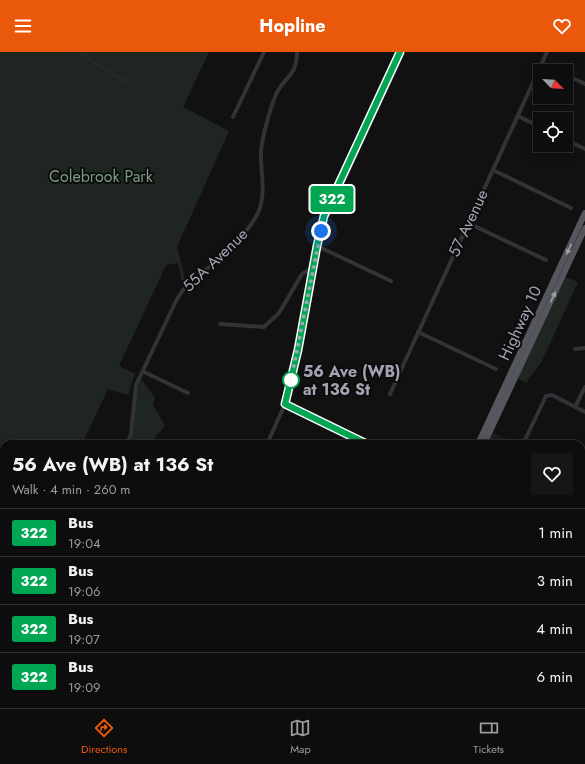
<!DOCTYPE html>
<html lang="en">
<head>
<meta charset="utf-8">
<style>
	body { margin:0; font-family:Jost,sans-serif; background:#161617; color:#f1f3f6; height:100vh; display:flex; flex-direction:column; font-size:15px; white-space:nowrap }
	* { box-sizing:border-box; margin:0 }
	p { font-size:13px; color:#9a9c9e }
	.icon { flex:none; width:22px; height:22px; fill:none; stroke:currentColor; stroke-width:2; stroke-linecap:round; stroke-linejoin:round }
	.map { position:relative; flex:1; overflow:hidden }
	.panel { position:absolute; left:0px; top:388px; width:585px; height:268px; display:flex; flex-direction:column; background:#0d0d0e; border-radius:12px 12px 0 0; box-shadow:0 2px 10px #0003,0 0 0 1px #2d2d2e }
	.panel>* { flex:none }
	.badge { padding:0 8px; border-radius:3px; font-size:14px; line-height:26px }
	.needle { width:26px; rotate:115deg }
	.buttons { position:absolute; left:533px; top:12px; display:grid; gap:8px }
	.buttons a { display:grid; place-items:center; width:40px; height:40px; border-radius:0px; background:#0d0d0e; box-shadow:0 2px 10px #0003,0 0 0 1px #2d2d2e; font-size:20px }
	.you { position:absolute; width:20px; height:20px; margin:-10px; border:3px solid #fff; border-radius:50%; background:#1a73e8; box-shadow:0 0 0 6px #1a73e833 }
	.map>.badge { position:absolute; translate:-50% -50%; box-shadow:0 0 0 2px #fff }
	.round { display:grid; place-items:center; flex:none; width:42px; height:42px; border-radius:0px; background:#161617 }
	.head { display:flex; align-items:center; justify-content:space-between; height:68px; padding:0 12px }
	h1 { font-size:19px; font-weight:700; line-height:30px }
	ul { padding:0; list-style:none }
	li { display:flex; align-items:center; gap:12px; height:48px; padding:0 12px; border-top:1px solid #2d2d2e }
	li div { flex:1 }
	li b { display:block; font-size:15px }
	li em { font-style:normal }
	li .badge { min-width:44px; font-weight:700; text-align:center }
	header { display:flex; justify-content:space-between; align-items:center; height:52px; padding:0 12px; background:#ea580c; color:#fff; font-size:18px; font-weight:700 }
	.menu { display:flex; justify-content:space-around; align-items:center; height:56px; border-top:1px solid #2d2d2e; background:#0d0d0e; font-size:11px; color:#9a9c9e }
	.menu a { display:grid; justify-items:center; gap:2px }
	.menu .current { color:#ea580c }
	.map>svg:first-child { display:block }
</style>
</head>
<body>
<header><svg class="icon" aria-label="menu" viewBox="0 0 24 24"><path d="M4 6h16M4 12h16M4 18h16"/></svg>Hopline<svg class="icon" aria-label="heart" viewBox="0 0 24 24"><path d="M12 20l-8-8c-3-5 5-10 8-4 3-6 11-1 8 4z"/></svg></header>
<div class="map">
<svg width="585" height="656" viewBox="0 0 585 656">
	<rect width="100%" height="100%" fill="#111112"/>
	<path fill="#1d1d1f" d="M 491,380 L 517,392 L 485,392 Z"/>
	<g fill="#1f2621">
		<path d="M 0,0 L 209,0 L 183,55 L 229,79 L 177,195 L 185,227 L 182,230 L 178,211 L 166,213 L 119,314 L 135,322 L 128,343 L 108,337 L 82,392 L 4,392 L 4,559 L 0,567 Z"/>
		<path d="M 565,225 L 578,230 L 542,309 L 526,331 L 517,326 Z"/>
		<path d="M 141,327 L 155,346 L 153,353 L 165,374 L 149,392 L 128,392 L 135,345 Z"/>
	</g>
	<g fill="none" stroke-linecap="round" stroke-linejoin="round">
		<path stroke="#2b313a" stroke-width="1" d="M 78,0 L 106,18 L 130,31"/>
		<g stroke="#323237" stroke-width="4">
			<path d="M 542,11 L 558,19"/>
			<path d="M 566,23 L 585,32"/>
			<path d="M 518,64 L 540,75"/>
			<path d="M 233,65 L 264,0"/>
			<path d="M 566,88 L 585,97"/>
			<path d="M 493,118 L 571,156"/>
			<path d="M 468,171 L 546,208"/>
			<path d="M 317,194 L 391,229"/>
			<path d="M 220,272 L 264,275 L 279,261 L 302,222 L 314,215"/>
			<path d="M 418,280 L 496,317"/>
			<path d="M 575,297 L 585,296"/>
			<path d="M 144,320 L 188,341"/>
			<path d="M 390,342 L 547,0"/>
			<path d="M 575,355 L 585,335"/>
			<path d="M 127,392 L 131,382 L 136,333 L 177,247 L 183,238 C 206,216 249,186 260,156 C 266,137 260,118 261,99 C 262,86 270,57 275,45 C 282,25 297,26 297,0"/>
			<path d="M 267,392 L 285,352"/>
			<path d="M 523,392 L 546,344 L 552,343 L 585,360"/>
			<path d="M 581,423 L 585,425"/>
			<path d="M 581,452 L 585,443"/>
			<path d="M 581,495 L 585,497"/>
			<path d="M 581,554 L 585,556"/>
			<path d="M 434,652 L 443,656"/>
			<path d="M 359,653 L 365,656"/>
			<path d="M 92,656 L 94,652"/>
			<path d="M 180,656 L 184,652"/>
			<path d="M 455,656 L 457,652"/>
			<path d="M 545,656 L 547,652"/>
		</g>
		<path stroke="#323237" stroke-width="5" d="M 367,392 L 285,352 L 298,298 L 324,164 L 400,0"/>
		<g stroke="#56565e" stroke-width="6">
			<path d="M 478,392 L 585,161"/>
			<path d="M 484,392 L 585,176"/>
			<path d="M 328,656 L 333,652"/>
			<path d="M 338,656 L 343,652"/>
		</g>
	</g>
	<defs><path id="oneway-solid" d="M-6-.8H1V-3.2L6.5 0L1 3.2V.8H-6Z"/></defs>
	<g fill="#9b9caa">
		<use href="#oneway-solid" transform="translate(569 197) rotate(115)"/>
		<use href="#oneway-solid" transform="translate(553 245) rotate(-65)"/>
	</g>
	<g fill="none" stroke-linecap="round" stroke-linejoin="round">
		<g stroke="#fff" stroke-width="9">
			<path id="line" d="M 367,392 L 285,352 L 298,298 L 317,194 L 324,164 L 400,0"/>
		</g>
		<use href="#line" stroke="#00a651" stroke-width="6"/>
		<path stroke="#a3a4b2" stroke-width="4" stroke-dasharray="0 7.2" d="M 291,328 L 321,179"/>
	</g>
	<circle fill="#fff" stroke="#00a651" stroke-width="2" cx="291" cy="328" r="8"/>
	<g text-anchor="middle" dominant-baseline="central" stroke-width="4" stroke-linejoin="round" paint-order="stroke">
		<g font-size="16" fill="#7a9c83" stroke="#0c0c0d">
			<text x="101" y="124">Colebrook Park</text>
		</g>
		<g font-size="16" fill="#a3a4b2" stroke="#0c0c0d">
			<text transform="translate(468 171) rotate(-65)">57 Avenue</text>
			<text transform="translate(215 208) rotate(-44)">55A Avenue</text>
			<text transform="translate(520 271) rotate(-65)">Highway 10</text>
		</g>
		<g font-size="16" font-weight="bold" fill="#a3a4b2" stroke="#0c0c0d" text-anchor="start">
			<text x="303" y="319">56 Ave (WB)<tspan x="303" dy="18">at 136 St</tspan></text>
		</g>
	</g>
</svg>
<div class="buttons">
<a><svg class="needle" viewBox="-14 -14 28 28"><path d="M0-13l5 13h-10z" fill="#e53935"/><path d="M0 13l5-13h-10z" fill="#9a9c9e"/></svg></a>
<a><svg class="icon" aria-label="locate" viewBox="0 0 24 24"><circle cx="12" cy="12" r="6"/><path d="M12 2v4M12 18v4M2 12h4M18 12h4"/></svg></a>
</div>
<div class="you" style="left:321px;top:179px"></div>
<b class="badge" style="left:332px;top:147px;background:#00a651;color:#fff">322</b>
<section class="panel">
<div class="head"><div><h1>56 Ave (WB) at 136 St</h1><p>Walk · 4 min · 260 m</p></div><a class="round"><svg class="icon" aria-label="heart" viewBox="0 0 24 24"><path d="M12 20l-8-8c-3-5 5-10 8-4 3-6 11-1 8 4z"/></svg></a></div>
<ul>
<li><span class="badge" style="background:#00a651;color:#fff">322</span><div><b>Bus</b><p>19:04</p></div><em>1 min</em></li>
<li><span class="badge" style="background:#00a651;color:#fff">322</span><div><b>Bus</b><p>19:06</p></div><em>3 min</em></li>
<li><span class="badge" style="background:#00a651;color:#fff">322</span><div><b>Bus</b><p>19:07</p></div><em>4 min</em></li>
<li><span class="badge" style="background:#00a651;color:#fff">322</span><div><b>Bus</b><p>19:09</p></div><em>6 min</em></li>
</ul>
</section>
</div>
<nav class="menu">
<a class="current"><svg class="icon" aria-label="directions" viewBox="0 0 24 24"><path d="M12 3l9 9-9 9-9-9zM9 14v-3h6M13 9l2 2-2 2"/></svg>Directions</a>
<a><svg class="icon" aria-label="map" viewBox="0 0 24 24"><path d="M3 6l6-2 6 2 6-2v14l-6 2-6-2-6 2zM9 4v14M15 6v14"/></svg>Map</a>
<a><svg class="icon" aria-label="tickets" viewBox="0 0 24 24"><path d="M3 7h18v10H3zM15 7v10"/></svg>Tickets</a>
</nav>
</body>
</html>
